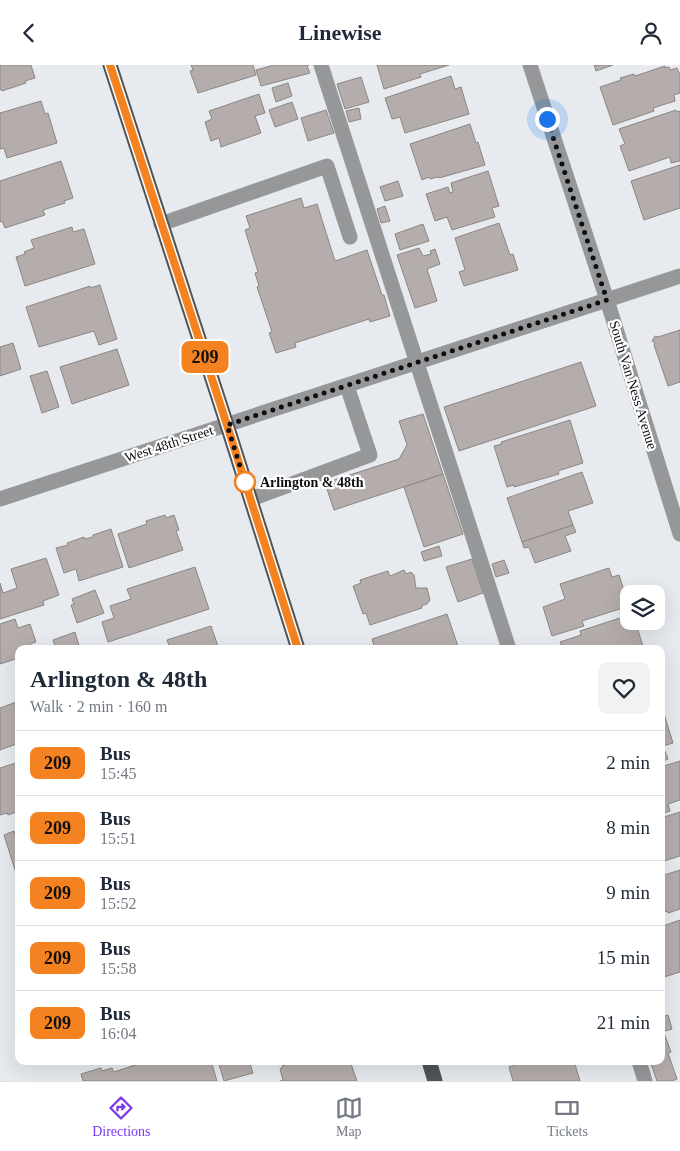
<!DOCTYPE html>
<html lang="en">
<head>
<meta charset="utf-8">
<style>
	body { margin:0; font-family:"Times New Roman",serif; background:#f2f2f3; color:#1f2937; height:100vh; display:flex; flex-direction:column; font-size:19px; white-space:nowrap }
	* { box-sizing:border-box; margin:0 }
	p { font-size:16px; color:#747a83 }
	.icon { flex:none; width:28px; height:28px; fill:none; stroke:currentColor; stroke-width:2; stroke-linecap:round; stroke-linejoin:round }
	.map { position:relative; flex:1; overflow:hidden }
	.panel { position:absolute; left:15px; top:580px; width:650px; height:420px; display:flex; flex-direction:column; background:#fff; border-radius:10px; box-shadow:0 5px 20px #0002 }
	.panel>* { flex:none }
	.badge { padding:0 10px; border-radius:8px; font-size:18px; line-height:32px }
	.tools { position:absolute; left:620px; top:520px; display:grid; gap:10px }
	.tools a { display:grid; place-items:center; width:45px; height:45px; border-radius:10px; background:#fff; box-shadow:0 5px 20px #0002; font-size:25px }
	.you { position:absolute; width:25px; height:25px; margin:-12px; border:4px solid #fff; border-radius:50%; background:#1a73e8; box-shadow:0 0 0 8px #1a73e833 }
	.map>.badge { position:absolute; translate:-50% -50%; box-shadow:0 0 0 2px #fff }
	.round { display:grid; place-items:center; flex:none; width:52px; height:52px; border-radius:10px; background:#f2f2f3 }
	.summary { display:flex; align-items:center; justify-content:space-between; height:85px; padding:0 15px }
	h1 { font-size:24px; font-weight:600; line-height:38px }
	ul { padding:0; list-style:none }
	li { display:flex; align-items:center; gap:15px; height:65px; padding:0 15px; border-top:1px solid #e0e1e3 }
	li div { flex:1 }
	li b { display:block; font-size:19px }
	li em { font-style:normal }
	li .badge { min-width:55px; font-weight:700; text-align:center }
	header { display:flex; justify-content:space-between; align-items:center; height:65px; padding:0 15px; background:#fff; font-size:22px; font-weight:600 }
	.menu { display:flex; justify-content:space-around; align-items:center; height:70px; border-top:1px solid #e0e1e3; background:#fff; font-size:14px; color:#747a83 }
	.menu a { display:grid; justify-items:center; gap:2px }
	.menu .selected { color:#7c3aed }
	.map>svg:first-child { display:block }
</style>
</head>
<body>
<header><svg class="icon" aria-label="back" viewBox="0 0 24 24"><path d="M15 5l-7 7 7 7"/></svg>Linewise<svg class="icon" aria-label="person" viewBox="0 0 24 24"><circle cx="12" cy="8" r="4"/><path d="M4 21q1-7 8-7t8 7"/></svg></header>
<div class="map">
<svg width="680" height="1016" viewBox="0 0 680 1016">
	<rect width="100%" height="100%" fill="#e7ebf0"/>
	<g fill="#b4adab" stroke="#8c8683">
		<path d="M 0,0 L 31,0 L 35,13 L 25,16 L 26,18 L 2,26 L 0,24 Z"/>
		<path d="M 191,0 L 253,0 L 256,10 L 198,28 L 190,6 L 193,5 Z"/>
		<path d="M 274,0 L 309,0 L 307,1 L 310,8 L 261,21 L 256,5 Z"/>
		<path d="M 377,0 L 449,0 L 420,9 L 421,12 L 384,24 Z"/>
		<path d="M 594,0 L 613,0 L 596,6 Z"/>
		<path d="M 665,1 L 665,3 L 669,2 L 670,5 L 677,3 L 680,10 L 680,28 L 674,30 L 675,36 L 653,43 L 654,46 L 613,60 L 600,22 L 621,15 L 620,13 L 634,9 L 635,11 Z"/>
		<path d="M 451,11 L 455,24 L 461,22 L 469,49 L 405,68 L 400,52 L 392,54 L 385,33 Z"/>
		<path d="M 361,12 L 369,37 L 345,44 L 337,19 Z"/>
		<path d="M 288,18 L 292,31 L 276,37 L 272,23 Z"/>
		<path d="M 259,29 L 265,48 L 255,51 L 261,68 L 221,82 L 219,73 L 211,76 L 205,57 L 212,54 L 209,46 Z"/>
		<path d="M 41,36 L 45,49 L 48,48 L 57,78 L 7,93 L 4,83 L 0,84 L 0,48 Z"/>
		<path d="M 292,37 L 298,54 L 275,62 L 269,45 Z"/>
		<path d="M 359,43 L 361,54 L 349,57 L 346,46 Z"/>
		<path d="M 326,45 L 334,68 L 308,76 L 301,53 Z"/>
		<path d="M 676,45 L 677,47 L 680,46 L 680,96 L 671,98 L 670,92 L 629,106 L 620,81 L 625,79 L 619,64 Z"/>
		<path d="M 470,59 L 476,78 L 478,77 L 485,100 L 439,113 L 438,112 L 430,114 L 429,112 L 422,115 L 410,79 Z"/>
		<path d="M 61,96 L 73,133 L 64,136 L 65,138 L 43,145 L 45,150 L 5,163 L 2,156 L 0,157 L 0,116 Z"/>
		<path d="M 680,100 L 680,143 L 644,155 L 631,116 Z"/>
		<path d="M 488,106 L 499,141 L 492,143 L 495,152 L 452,165 L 447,152 L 435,156 L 426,129 L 448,122 L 450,128 L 453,127 L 451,118 Z"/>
		<path d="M 398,116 L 403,131 L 385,136 L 380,122 Z"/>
		<path d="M 301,133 L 304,143 L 317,139 L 335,196 L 367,185 L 382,230 L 384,230 L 390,251 L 370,257 L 369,254 L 295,278 L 296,282 L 276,288 L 269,268 L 272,267 L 257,222 L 259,221 L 255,208 L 258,207 L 245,165 L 250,163 L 246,151 Z"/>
		<path d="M 385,141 L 390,156 L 381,158 L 377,144 Z"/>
		<path d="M 499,158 L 510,190 L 513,189 L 518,205 L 464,221 L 459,207 L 465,205 L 455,173 Z"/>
		<path d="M 423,159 L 429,176 L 400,185 L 395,169 Z"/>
		<path d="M 72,162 L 73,167 L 84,164 L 95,199 L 25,221 L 16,192 L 25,189 L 24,187 L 34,183 L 31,175 Z"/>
		<path d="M 419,183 L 423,191 L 431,189 L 430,186 L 435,184 L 440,199 L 427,204 L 437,236 L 415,243 L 397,190 Z"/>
		<path d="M 100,220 L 117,274 L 99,280 L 94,266 L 39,282 L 26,242 L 90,221 L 90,223 Z"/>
		<path d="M 680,265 L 680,317 L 668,321 L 654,280 L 655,278 L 652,276 L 655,271 L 658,272 Z"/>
		<path d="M 13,278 L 21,304 L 0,311 L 0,282 Z"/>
		<path d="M 117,284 L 129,320 L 72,339 L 60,302 Z"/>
		<path d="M 581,297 L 596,341 L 459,386 L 444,342 Z"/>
		<path d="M 47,306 L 59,342 L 42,348 L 30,311 Z"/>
		<path d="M 423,349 L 443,409 L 334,445 L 325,418 L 399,394 L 407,380 L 399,356 Z"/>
		<path d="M 570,355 L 583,398 L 558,406 L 559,409 L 514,422 L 514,420 L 507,422 L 494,381 L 502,379 L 501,377 Z"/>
		<path d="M 582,407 L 593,438 L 568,446 L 573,460 L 522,477 L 507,433 Z"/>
		<path d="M 443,409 L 463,469 L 424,482 L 404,422 Z"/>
		<path d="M 165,450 L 166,453 L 174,450 L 179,465 L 176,466 L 183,485 L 129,503 L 118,469 L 147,459 L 146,456 Z"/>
		<path d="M 573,460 L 576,467 L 565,471 L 571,486 L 535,498 L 529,482 L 524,483 L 522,477 Z"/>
		<path d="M 111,464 L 123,502 L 79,516 L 76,504 L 64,508 L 56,483 L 68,480 L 67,478 L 84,472 L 85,474 L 93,472 L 93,470 Z"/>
		<path d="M 439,481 L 442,491 L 424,496 L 421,487 Z"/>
		<path d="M 46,493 L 59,530 L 43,536 L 44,540 L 0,554 L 0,518 L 3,528 L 17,523 L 11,504 Z"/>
		<path d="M 472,494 L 483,528 L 458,537 L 446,502 Z"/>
		<path d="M 504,495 L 509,508 L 496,512 L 492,499 Z"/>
		<path d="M 195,502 L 209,544 L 108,577 L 102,557 L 114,553 L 110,541 L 131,534 L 127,524 Z"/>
		<path d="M 609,503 L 612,512 L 619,510 L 629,541 L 582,556 L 584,561 L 552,571 L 543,542 L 565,534 L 560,519 Z"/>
		<path d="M 404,505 L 406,509 L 411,507 L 414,510 L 416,523 L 427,523 L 430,535 L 427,539 L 421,541 L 422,543 L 370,560 L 366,548 L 363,549 L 353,521 L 361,518 L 360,515 L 388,506 L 390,511 Z"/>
		<path d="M 95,525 L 104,548 L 77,558 L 71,540 L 74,539 L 72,534 Z"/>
		<path d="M 447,549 L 459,584 L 375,584 L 372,574 Z"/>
		<path d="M 629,550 L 629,556 L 635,556 L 644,584 L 563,584 L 560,577 L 581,570 L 580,566 Z"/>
		<path d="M 15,554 L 18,563 L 30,559 L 36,577 L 30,579 L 31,584 L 19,584 L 19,593 L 0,599 L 0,559 Z"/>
		<path d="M 211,561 L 219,584 L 166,584 L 165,582 L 169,580 L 167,575 Z"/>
		<path d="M 75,567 L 80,584 L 56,584 L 53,575 Z"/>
		<path d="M 19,636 L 19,678 L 0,685 L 0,643 Z"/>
		<path d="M 664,649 L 673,678 L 663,681 L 668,694 L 661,697 L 661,650 Z"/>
		<path d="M 680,696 L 680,735 L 668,739 L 670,746 L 661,749 L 661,702 Z"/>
		<path d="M 19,697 L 19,746 L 8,750 L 7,748 L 0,750 L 0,703 Z"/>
		<path d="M 680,747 L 680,791 L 661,797 L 661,753 Z"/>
		<path d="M 14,766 L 15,769 L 19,768 L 19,807 L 16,808 L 4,770 Z"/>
		<path d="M 680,805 L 680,844 L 668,848 L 667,846 L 661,848 L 661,811 Z"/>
		<path d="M 680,855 L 680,907 L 661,913 L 661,864 L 663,863 L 663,861 Z"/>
		<path d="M 668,950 L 672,964 L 661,967 L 661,952 Z"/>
		<path d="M 664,968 L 671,987 L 668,988 L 677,1014 L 672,1016 L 657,1016 L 650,996 L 661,996 L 661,969 Z"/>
		<path d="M 147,996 L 211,996 L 217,1016 L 83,1016 L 81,1009 L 101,1003 L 102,1006 L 112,1003 L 114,1007 Z"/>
		<path d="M 218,996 L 249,996 L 253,1008 L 224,1016 Z"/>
		<path d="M 297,996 L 350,996 L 357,1016 L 280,1016 L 283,1015 L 280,1004 L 282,1003 L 282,1001 Z"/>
		<path d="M 526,996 L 574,996 L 580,1016 L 513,1016 L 509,1002 Z"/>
	</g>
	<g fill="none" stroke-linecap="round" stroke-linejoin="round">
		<g stroke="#959799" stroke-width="15">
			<path d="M 321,0 L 509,584"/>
			<path d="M 530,0 L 607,235 L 680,469"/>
			<path d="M 161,159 L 327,101 L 350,172"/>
			<path d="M 0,434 L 680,211"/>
			<path d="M 251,434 L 370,390 L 347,321"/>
			<path d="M 639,996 L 645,1016"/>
		</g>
		<g stroke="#4f5457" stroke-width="15">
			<path d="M 110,0 L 227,360 L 298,584"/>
			<path d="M 429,996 L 435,1016"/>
		</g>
	</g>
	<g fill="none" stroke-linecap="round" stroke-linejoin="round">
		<g stroke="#fff" stroke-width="11">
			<path id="line" d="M 110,0 L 227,360 L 298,584"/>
		</g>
		<use href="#line" stroke="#f58220" stroke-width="8"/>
		<path stroke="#0e0f11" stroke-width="5" stroke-dasharray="0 9" d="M 245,417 L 227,360 L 607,235 L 547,54"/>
	</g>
	<circle fill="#fff" stroke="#f58220" stroke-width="2.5" cx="245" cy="417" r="10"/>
	<g text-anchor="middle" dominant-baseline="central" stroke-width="4.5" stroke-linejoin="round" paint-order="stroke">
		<g font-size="14" fill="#0e0f11" stroke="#fff">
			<text transform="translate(633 320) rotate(73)">South Van Ness Avenue</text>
			<text transform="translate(169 379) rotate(-18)">West 48th Street</text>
		</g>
		<g font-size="14" font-weight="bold" fill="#0e0f11" stroke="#fff" text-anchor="start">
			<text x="260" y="417">Arlington &amp; 48th</text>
		</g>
	</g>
</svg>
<div class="tools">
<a><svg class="icon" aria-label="layers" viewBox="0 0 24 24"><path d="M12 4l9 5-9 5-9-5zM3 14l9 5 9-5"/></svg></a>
</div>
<div class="you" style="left:547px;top:54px"></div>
<b class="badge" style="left:205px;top:292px;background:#f58220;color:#111">209</b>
<section class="panel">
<div class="summary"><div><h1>Arlington &amp; 48th</h1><p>Walk · 2 min · 160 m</p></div><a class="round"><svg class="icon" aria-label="heart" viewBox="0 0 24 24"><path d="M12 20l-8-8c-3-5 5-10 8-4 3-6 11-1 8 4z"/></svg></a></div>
<ul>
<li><span class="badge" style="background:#f58220;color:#111">209</span><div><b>Bus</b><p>15:45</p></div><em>2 min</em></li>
<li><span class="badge" style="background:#f58220;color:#111">209</span><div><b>Bus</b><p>15:51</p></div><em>8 min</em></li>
<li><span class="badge" style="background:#f58220;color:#111">209</span><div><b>Bus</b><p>15:52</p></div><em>9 min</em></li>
<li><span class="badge" style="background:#f58220;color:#111">209</span><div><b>Bus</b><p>15:58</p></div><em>15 min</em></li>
<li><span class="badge" style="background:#f58220;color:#111">209</span><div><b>Bus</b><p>16:04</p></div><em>21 min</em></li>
</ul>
</section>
</div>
<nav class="menu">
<a class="selected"><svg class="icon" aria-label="directions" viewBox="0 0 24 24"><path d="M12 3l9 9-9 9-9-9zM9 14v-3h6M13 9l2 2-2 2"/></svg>Directions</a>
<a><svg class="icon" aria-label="map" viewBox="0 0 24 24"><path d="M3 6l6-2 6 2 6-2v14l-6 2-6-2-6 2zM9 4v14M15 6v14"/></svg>Map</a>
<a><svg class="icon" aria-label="tickets" viewBox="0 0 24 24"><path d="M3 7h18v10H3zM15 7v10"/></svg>Tickets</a>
</nav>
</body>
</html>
